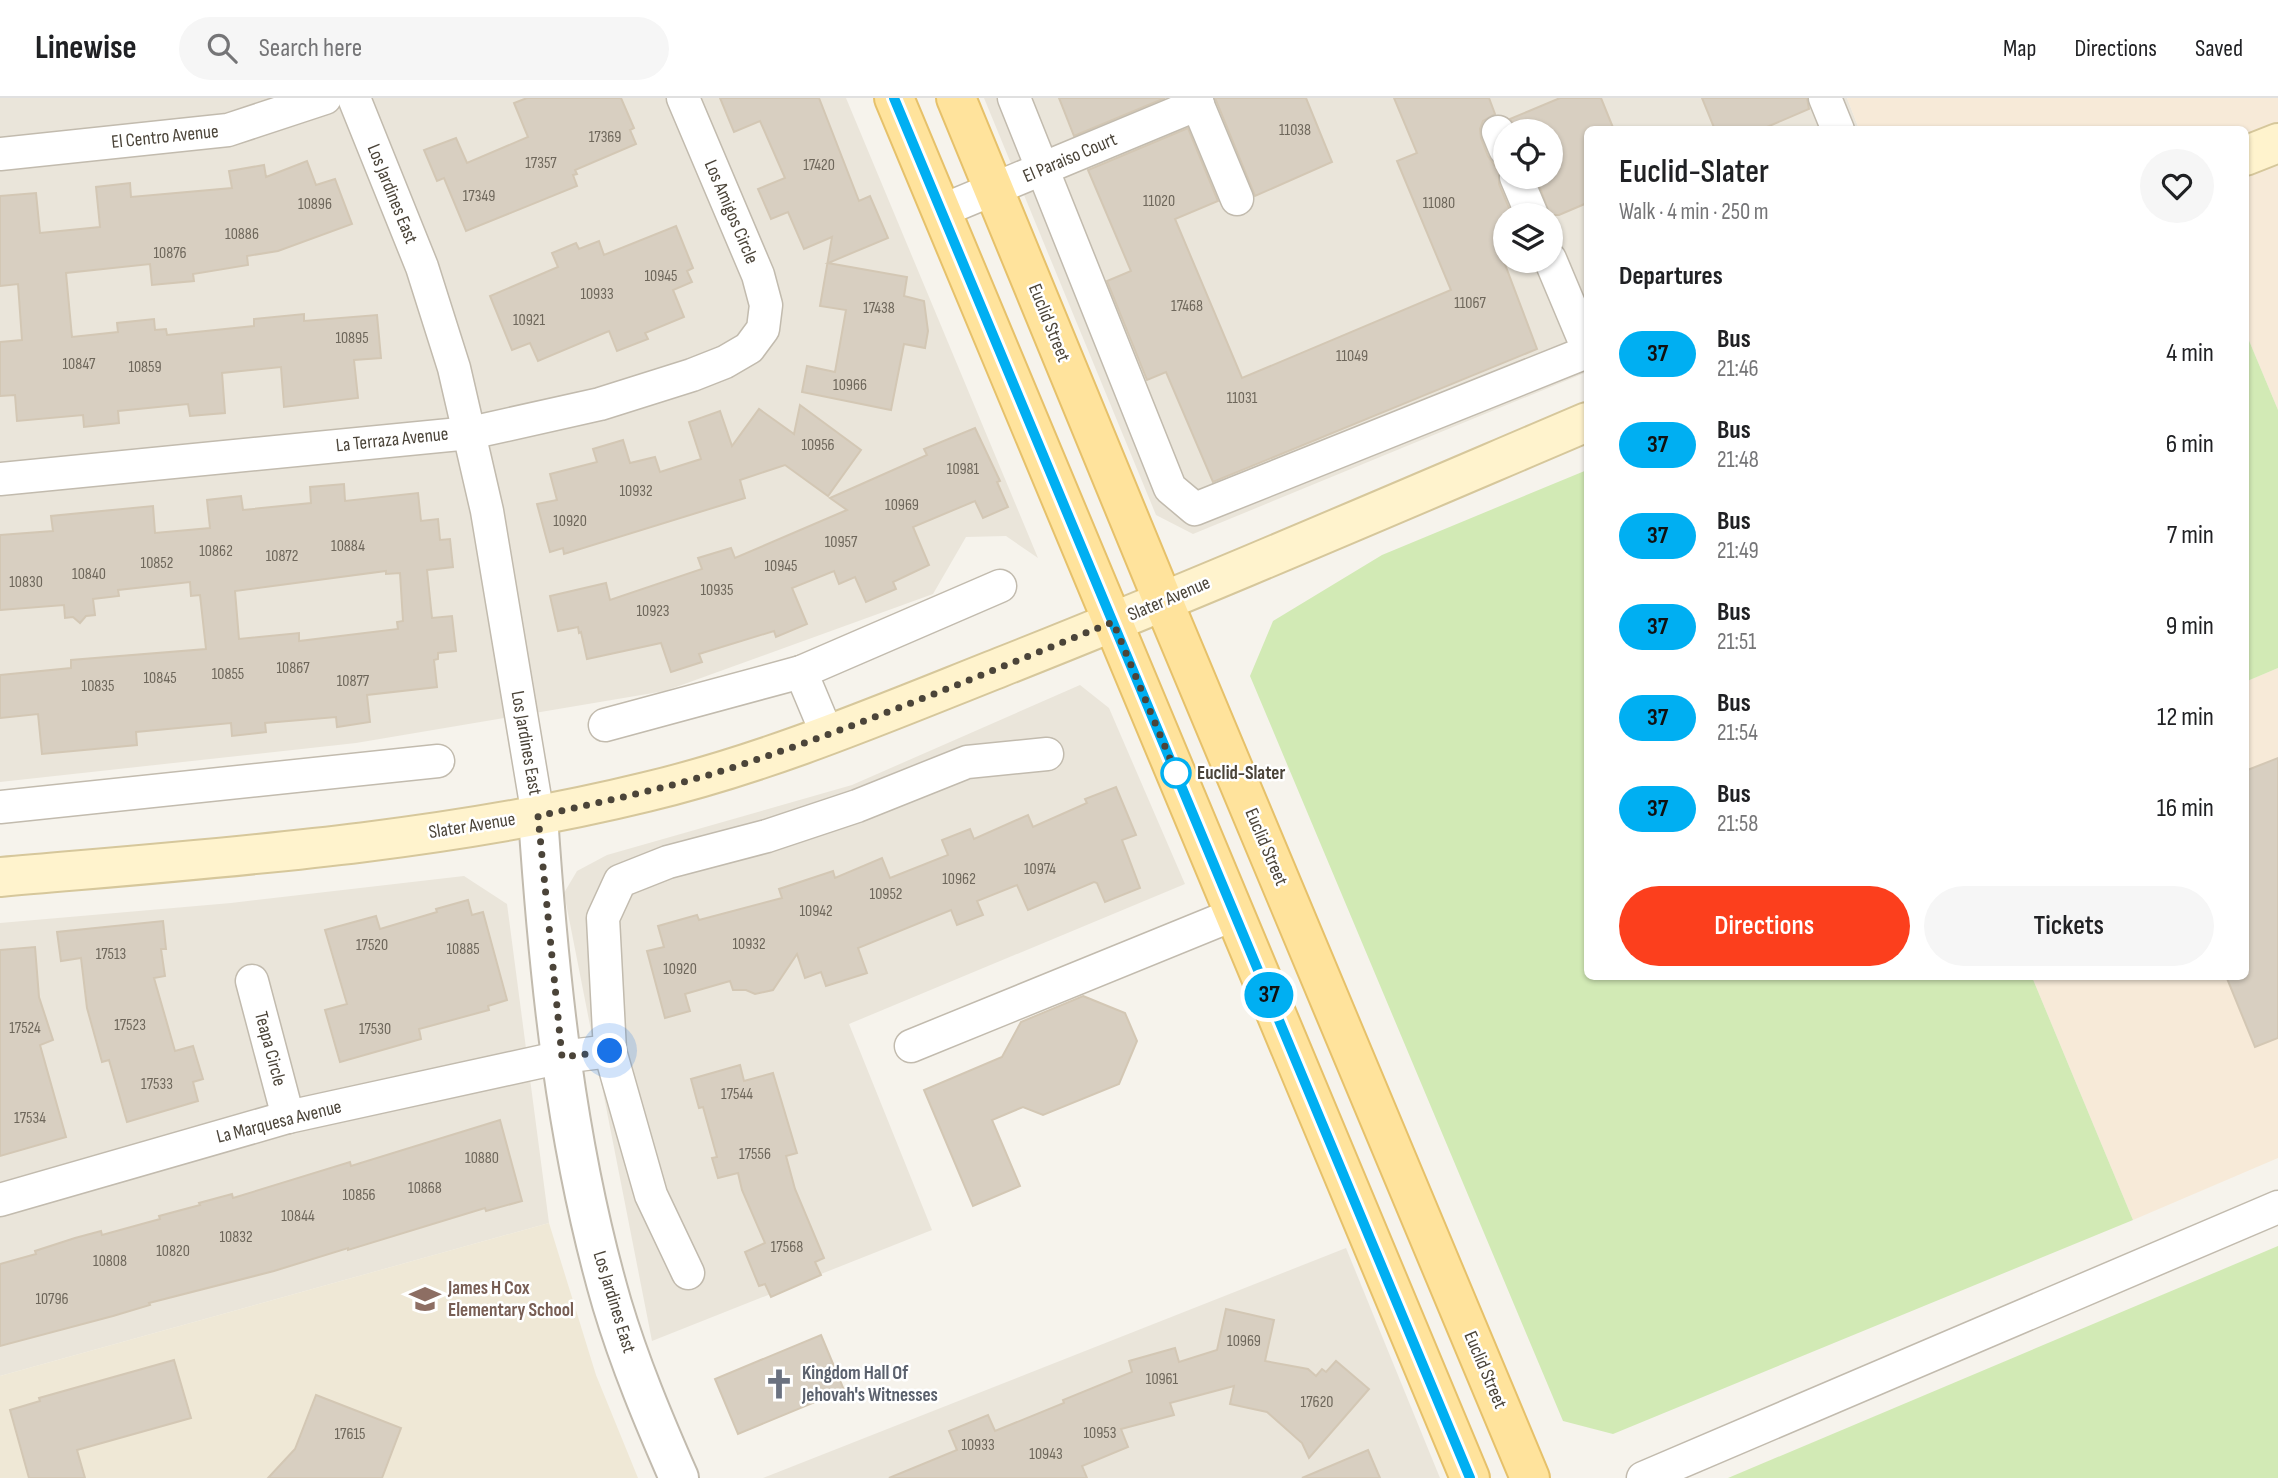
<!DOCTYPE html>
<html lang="en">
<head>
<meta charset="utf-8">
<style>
	body { margin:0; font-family:"Sofia Sans Condensed",sans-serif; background:#f6f6f6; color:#202124; height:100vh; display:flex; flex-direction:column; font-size:26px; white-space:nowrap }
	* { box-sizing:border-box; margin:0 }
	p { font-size:23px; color:#757577 }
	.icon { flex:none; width:38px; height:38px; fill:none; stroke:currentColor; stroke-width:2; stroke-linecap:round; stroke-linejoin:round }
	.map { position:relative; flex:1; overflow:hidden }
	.sheet { position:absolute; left:1584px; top:28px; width:665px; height:854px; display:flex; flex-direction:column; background:#fff; border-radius:10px; box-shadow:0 2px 5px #0004 }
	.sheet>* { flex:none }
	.badge { padding:0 14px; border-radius:23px; font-size:24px; line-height:46px }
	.tools { position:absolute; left:1493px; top:21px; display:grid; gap:14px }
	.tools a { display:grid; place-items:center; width:70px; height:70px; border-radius:50%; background:#fff; box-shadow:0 2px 5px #0004; font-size:35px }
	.you { position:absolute; width:35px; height:35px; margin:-18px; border:5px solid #fff; border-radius:50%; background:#1a73e8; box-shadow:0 0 0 10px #1a73e833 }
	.map>.badge { position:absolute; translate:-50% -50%; box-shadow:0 0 0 4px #fff }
	h2 { padding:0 35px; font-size:26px; line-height:63px }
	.round { display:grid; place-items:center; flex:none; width:74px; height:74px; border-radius:37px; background:#f6f6f6 }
	.head { display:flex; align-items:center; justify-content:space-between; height:119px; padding:0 35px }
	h1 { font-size:33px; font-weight:600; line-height:52px }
	.action { display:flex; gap:14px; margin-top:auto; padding:14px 35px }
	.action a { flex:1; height:80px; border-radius:42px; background:#fc3f1d; color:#fff; font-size:28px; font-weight:600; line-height:80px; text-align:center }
	.action a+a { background:#f6f6f6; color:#202124 }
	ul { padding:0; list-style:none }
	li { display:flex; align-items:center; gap:21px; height:91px; padding:0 35px }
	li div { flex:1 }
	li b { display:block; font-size:26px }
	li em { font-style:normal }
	li .badge { min-width:77px; font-weight:700; text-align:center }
	header { display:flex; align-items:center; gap:42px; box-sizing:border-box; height:98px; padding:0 35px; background:#fff; border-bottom:2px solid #e0e0e0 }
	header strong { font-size:33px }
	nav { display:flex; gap:38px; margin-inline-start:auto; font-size:24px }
	.search { width:490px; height:63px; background:#f6f6f6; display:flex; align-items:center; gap:18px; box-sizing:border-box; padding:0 24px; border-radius:38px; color:#757577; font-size:26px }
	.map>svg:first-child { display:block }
</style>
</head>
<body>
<header>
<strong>Linewise</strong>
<div class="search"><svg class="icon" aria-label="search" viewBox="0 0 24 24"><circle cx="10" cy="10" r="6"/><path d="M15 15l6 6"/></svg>Search here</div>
<nav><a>Map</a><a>Directions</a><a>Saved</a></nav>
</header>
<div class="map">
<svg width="2278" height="1380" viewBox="0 0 2278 1380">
	<rect width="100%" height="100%" fill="#f6f3ec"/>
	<g fill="#eae5da" fill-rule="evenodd">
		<path d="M 0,0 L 846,0 L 1038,460 L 1006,438 L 966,439 L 933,496 L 665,593 L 356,645 L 0,684 Z"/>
		<path d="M 984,0 L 1847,0 L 1859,31 L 1587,32 L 1587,274 L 1193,436 L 1156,417 ZM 1505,33 L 1550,33 L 1550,79 L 1505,79 ZM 1505,117 L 1550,117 L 1550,163 L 1505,163 Z"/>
		<path d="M 1080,587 L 1109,610 L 1185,786 L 849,926 L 932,1132 L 652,1243 L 564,795 L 577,773 L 607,757 L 852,687 Z"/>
		<path d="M 464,778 L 507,806 L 549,1125 L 0,1278 L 0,825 L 231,805 Z"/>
		<path d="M 1346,1150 L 1440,1380 L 763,1380 Z"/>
	</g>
	<g fill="#f7ead8">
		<path d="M 1847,0 L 2278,0 L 2278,312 L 2245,233 L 2245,32 L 1859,31 Z"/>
		<path d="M 2278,570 L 2278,1060 L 2133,1122 L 2032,879 L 2245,878 L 2245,584 Z"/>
	</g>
	<path fill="#efe8d6" d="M 549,1125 L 596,1277 L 638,1380 L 0,1380 L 0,1278 Z"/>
	<g fill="#d2eab5">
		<path d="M 2245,233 L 2278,312 L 2278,570 L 2245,584 Z"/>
		<path d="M 1587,372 L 1587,878 L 2032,879 L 2133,1122 L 1613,1336 L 1563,1323 L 1250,578 L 1273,523 L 1382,457 Z"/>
		<path d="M 2278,1148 L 2278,1380 L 1728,1380 Z"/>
	</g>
	<g fill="#d8cfc1" stroke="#d3c7b4" stroke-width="2" fill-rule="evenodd">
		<path d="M 527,0 L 621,0 L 634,30 L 630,32 L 636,46 L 575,72 L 577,76 L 573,77 L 577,88 L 466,133 L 444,80 L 437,83 L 424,52 L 456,40 L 467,65 L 528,39 L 514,5 Z"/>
		<path d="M 720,0 L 819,0 L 859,103 L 870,98 L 888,140 L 828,165 L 907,179 L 904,198 L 924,203 L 928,233 L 925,250 L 904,246 L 891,312 L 802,294 L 807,268 L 835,274 L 846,212 L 820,208 L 832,139 L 804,151 L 788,114 L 771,121 L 758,91 L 785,80 L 760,23 L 734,34 Z"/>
		<path d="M 1059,0 L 1165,0 L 1074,38 Z"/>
		<path d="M 1215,0 L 1306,0 L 1332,64 L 1255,98 Z"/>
		<path d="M 1394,0 L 1489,0 L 1495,16 L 1483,23 L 1480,31 L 1481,40 L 1488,58 L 1499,74 L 1499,86 L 1512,117 L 1505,117 L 1505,136 L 1495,140 L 1537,251 L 1213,384 L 1166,274 L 1147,282 L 1107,183 L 1131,173 L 1088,72 L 1188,30 L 1218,103 L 1175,121 L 1242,280 L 1451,192 L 1397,63 L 1417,55 Z"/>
		<path d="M 1560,0 L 1601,0 L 1614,32 L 1587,32 L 1587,105 L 1559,117 L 1550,117 L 1536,79 L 1550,79 L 1550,33 L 1518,33 L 1510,21 Z"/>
		<path d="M 1702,0 L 1807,0 L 1809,11 L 1760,32 L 1715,32 Z"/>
		<path d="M 307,63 L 316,87 L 335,81 L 352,126 L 278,153 L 247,158 L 248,167 L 193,176 L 194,183 L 152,187 L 150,166 L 66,175 L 72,239 L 118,234 L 117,225 L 154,221 L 155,232 L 166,231 L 167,237 L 254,228 L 254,221 L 304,216 L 304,223 L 377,217 L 381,260 L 354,262 L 358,300 L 284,309 L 281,269 L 222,275 L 225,315 L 190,318 L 188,306 L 118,313 L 119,325 L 84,329 L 83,317 L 17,323 L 15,297 L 0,298 L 0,244 L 22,242 L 18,186 L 0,188 L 0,98 L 36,95 L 40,135 L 100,129 L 96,89 L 130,85 L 131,99 L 232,90 L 229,73 L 264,67 L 266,79 Z"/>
		<path d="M 676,128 L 693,170 L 687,173 L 692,184 L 673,192 L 684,219 L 645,235 L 648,241 L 617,253 L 609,233 L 538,263 L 530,245 L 512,252 L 490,198 L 558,169 L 552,155 L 576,145 L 579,151 L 599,143 L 604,157 Z"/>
		<path d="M 800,307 L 861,352 L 828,398 L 785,367 L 740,382 L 745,400 L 564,456 L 563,450 L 550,454 L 537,406 L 557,402 L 550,376 L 597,364 L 593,351 L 623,342 L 630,365 L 655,359 L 660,374 L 701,361 L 689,324 L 720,313 L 732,348 L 759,311 L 794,336 Z"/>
		<path d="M 975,330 L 1000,383 L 997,384 L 1008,409 L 983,420 L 975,403 L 913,429 L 929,467 L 893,484 L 896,491 L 866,504 L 855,479 L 839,486 L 834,473 L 792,490 L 807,526 L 776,539 L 774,533 L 699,556 L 702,564 L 671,574 L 661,545 L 587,561 L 581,534 L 579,535 L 578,529 L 558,533 L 550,498 L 606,485 L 610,502 L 702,471 L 698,460 L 731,450 L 735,460 L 847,412 L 830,400 L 927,357 L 924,351 Z"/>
		<path d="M 344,386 L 345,403 L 418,395 L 421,423 L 438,421 L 440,442 L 450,441 L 453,469 L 427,472 L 432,520 L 452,518 L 456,553 L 438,555 L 438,561 L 434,562 L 437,589 L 367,597 L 370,624 L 337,629 L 336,619 L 265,625 L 266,634 L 232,638 L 231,625 L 136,634 L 137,647 L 42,656 L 38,616 L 0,620 L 0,577 L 71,570 L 71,562 L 206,551 L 200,497 L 191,498 L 190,484 L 118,492 L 119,498 L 93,501 L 95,517 L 86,518 L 80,525 L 73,519 L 65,520 L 64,507 L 0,512 L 0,437 L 53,433 L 51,418 L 153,408 L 155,435 L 210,430 L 207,402 L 241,398 L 243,412 L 311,405 L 310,389 ZM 386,473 L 386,476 L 400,475 L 403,523 L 397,524 L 398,531 L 299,543 L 299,535 L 239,541 L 235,493 Z"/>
		<path d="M 2278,660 L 2278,940 L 2255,949 L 2226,878 L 2245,878 L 2245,673 Z"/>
		<path d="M 1116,689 L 1136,737 L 1122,742 L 1140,790 L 1105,804 L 1097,785 L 1094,784 L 1028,812 L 1017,787 L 977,803 L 983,817 L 957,827 L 951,812 L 858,850 L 867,875 L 826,888 L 821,874 L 805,880 L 797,856 L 773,892 L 755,896 L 746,892 L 733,892 L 730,883 L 685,896 L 690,913 L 665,920 L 647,853 L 664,849 L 658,828 L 697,817 L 699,822 L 782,800 L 779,791 L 833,773 L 835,780 L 882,760 L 890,780 L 948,757 L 942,742 L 970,731 L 974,741 L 1028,717 L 1033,729 L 1087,705 L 1085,701 Z"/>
		<path d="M 468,802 L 472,817 L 483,814 L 507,902 L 488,908 L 489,912 L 419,931 L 421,941 L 340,964 L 325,912 L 347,906 L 325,832 L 376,818 L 380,831 L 437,814 L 436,811 Z"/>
		<path d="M 163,823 L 166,851 L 161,851 L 165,878 L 154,880 L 175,953 L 193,948 L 203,981 L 193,984 L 198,1003 L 127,1024 L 109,962 L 102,964 L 87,910 L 81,860 L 61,863 L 57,834 Z"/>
		<path d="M 35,849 L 39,899 L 53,942 L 40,947 L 66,1039 L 0,1058 L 0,852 Z"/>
		<path d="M 1083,898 L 1125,915 L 1137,943 L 1119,986 L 1043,1017 L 1023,1009 L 992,1022 L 1020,1088 L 973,1108 L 924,992 L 1002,959 L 1021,924 Z"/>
		<path d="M 740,967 L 744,983 L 773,975 L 797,1055 L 786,1058 L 795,1091 L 824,1160 L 815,1164 L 821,1177 L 771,1199 L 765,1186 L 759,1188 L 745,1154 L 765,1145 L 742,1092 L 738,1075 L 718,1080 L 712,1060 L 717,1059 L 703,1009 L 699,1010 L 691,981 Z"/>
		<path d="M 500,1022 L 522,1103 L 486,1113 L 485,1110 L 348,1152 L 348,1150 L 274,1173 L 149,1205 L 150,1207 L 113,1218 L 0,1248 L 0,1166 L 36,1156 L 35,1153 L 75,1140 L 101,1133 L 102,1137 L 160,1121 L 159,1118 L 200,1107 L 199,1105 L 232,1096 L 233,1100 L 350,1064 L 351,1068 Z"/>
		<path d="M 1226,1211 L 1274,1222 L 1265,1263 L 1308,1271 L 1316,1278 L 1322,1271 L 1326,1274 L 1336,1263 L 1369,1291 L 1309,1360 L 1302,1345 L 1267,1314 L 1230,1306 L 1234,1288 L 1170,1305 L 1174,1317 L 1121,1331 L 1128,1349 L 1082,1368 L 1087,1380 L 889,1380 L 957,1352 L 949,1333 L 988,1317 L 995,1333 L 1064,1305 L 1063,1302 L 1132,1274 L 1129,1263 L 1175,1250 L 1179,1264 L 1217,1252 Z"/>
		<path d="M 821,1237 L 844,1292 L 738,1336 L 715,1281 Z"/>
		<path d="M 174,1262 L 191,1320 L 77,1352 L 85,1380 L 29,1380 L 10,1312 L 40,1303 L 39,1300 Z"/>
		<path d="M 316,1297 L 401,1330 L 382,1380 L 268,1380 L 295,1351 Z"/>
		<path d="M 1368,1352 L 1380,1380 L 1302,1380 Z"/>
	</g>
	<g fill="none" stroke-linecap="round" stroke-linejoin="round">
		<g stroke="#c2bbae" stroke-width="35">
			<g id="minor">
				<path d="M 354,0 L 422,169 L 454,270 L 487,413 L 538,718"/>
				<path d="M 1014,0 L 1170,390 L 1195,411 L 1587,254"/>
				<path d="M 1195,0 L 1237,101"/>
				<path d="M 1825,0 L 1838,32"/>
				<path d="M 1498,34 L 1505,51"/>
				<path d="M 0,56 L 228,32 L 325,0"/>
				<path d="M 1516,79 L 1532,117"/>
				<path d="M 941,113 L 1198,6"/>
				<path d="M 1550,161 L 1587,249"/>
				<path d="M 0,381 L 470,335 L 600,306 L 692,277 L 725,264 L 749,250 L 763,231 L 766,207 L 758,177 L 683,0"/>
				<path d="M 801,574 L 827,636"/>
				<path d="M 605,627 L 801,574 L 1000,488"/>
				<path d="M 0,709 L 438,663"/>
				<path d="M 252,883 L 288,1019"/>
				<path d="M 911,948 L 1235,816"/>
				<path d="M 610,953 L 603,820 L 620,783 L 668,764 L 767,738 L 857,708 L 967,664 L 1047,656"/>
				<path d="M 0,1102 L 288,1019 L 562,959 L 610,953 L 651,1097 L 688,1175"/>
				<path d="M 1643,1380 L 2278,1109"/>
			</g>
		</g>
		<g stroke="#c2bbae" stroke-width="42">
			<path id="tertiary" d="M 538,718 C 549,882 566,1048 612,1206 C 630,1266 654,1323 679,1380"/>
		</g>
		<g stroke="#d6c79b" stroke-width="42">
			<g id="secondary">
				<path d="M 2245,58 L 2278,45"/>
				<path d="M 0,779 C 216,760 434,746 646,694 C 768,665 885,615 1001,569 C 1198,491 1392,407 1587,324"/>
			</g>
		</g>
		<g stroke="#e6c16a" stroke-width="42">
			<g id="primary">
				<path d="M 894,0 L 1470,1380"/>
				<path d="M 956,0 L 1163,503 L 1530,1380"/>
			</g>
		</g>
		<use href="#minor" stroke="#fff" stroke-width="32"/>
		<use href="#tertiary" stroke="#fff" stroke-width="38"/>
		<use href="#secondary" stroke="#fff3cd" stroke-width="38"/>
		<use href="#primary" stroke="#ffe39c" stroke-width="38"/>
	</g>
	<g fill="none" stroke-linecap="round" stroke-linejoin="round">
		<g stroke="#fff" stroke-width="16">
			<path id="line" d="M 894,0 L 1470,1380"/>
		</g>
		<use href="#line" stroke="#00aff2" stroke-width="10"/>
		<path stroke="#4b4439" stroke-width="7" stroke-dasharray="0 12.6" d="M 610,953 L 562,959 L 538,718 C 604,703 670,690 734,669 C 863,627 988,574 1113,524 L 1176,675"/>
	</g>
	<defs>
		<g id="school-bare" transform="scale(2.415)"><path d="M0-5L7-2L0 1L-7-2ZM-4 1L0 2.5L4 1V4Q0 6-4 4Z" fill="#8d6e63" stroke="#fff" stroke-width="2.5" paint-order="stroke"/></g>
		<g id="church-bare" transform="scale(2.415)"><path d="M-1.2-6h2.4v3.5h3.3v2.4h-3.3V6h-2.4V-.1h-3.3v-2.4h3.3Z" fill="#6b7280" stroke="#fff" stroke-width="2.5" paint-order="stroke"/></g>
	</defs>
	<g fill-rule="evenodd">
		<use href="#school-bare" x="425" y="1201"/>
		<use href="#church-bare" x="779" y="1286"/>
	</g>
	<circle fill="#fff" stroke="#00aff2" stroke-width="3.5" cx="1176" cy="675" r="14"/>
	<g text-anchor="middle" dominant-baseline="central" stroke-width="5" stroke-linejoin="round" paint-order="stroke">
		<g font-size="16" fill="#6e675b">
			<text x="1295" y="32">11038</text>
			<text x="605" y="39">17369</text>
			<text x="541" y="65">17357</text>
			<text x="819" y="67">17420</text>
			<text x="479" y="98">17349</text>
			<text x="1159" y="103">11020</text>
			<text x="1439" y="105">11080</text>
			<text x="315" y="106">10896</text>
			<text x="242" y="136">10886</text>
			<text x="170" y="155">10876</text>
			<text x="661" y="178">10945</text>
			<text x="597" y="196">10933</text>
			<text x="1470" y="205">11067</text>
			<text x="1187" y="208">17468</text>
			<text x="879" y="210">17438</text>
			<text x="529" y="222">10921</text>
			<text x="352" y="240">10895</text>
			<text x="1352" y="258">11049</text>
			<text x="79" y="266">10847</text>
			<text x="145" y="269">10859</text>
			<text x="850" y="287">10966</text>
			<text x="1242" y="300">11031</text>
			<text x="818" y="347">10956</text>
			<text x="963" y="371">10981</text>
			<text x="636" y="393">10932</text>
			<text x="902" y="407">10969</text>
			<text x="570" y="423">10920</text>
			<text x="841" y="444">10957</text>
			<text x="348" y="448">10884</text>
			<text x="216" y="453">10862</text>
			<text x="282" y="458">10872</text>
			<text x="157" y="465">10852</text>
			<text x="781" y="468">10945</text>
			<text x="89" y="476">10840</text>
			<text x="26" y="484">10830</text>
			<text x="717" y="492">10935</text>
			<text x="653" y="513">10923</text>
			<text x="293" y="570">10867</text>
			<text x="228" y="576">10855</text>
			<text x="160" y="580">10845</text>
			<text x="353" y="583">10877</text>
			<text x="98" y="588">10835</text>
			<text x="1040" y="771">10974</text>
			<text x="959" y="781">10962</text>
			<text x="886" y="796">10952</text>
			<text x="816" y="813">10942</text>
			<text x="749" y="846">10932</text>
			<text x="372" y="847">17520</text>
			<text x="463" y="851">10885</text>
			<text x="111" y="856">17513</text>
			<text x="680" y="871">10920</text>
			<text x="130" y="927">17523</text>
			<text x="25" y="930">17524</text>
			<text x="375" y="931">17530</text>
			<text x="157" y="986">17533</text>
			<text x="737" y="996">17544</text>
			<text x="30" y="1020">17534</text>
			<text x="755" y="1056">17556</text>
			<text x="482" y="1060">10880</text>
			<text x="425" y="1090">10868</text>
			<text x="359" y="1097">10856</text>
			<text x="298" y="1118">10844</text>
			<text x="236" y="1139">10832</text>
			<text x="787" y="1149">17568</text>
			<text x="173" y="1153">10820</text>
			<text x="110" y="1163">10808</text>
			<text x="52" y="1201">10796</text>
			<text x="1244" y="1243">10969</text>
			<text x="1162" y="1281">10961</text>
			<text x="1317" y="1304">17620</text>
			<text x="1100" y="1335">10953</text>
			<text x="350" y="1336">17615</text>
			<text x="978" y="1347">10933</text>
			<text x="1046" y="1356">10943</text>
		</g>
		<g font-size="19" fill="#4b4439" stroke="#fff">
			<text transform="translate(165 39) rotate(-6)">El Centro Avenue</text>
			<text transform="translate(1070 60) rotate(-23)">El Paraiso Court</text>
			<text transform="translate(392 96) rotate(68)">Los Jardines East</text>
			<text transform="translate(731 114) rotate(67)">Los Amigos Circle</text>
			<text transform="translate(1049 225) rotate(68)">Euclid Street</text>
			<text transform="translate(392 342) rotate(-6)">La Terraza Avenue</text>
			<text transform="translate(1169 501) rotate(-23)">Slater Avenue</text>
			<text transform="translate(526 645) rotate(80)">Los Jardines East</text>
			<text transform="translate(472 728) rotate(-9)">Slater Avenue</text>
			<text transform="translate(1266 749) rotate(67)">Euclid Street</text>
			<text transform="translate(270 951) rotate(75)">Teapa Circle</text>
			<text transform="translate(279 1024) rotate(-14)">La Marquesa Avenue</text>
			<text transform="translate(614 1204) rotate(73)">Los Jardines East</text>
			<text transform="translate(1485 1272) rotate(67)">Euclid Street</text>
		</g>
		<g font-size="19" font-weight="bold" fill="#4b4439" stroke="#fff" text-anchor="start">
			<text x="1197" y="675">Euclid-Slater</text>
		</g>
		<g font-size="19" font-weight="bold" fill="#785e54" stroke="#fff" text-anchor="start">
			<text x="448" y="1190">James H Cox<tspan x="448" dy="22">Elementary School</tspan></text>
		</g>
		<g font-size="19" font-weight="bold" fill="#5b616d" stroke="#fff" text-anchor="start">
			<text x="802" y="1275">Kingdom Hall Of<tspan x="802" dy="22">Jehovah's Witnesses</tspan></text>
		</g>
	</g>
</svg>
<div class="tools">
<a><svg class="icon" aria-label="locate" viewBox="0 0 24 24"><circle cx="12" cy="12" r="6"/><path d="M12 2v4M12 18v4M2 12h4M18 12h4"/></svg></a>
<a><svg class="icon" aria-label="layers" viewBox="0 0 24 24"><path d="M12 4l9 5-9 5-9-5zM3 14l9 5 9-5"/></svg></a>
</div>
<div class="you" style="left:610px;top:953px"></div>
<b class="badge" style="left:1269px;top:897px;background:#00aff2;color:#111">37</b>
<section class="sheet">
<div class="head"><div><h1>Euclid-Slater</h1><p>Walk · 4 min · 250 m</p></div><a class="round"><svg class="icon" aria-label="heart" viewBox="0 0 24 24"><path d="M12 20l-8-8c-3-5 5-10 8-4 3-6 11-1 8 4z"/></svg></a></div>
<h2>Departures</h2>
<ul>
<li><span class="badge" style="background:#00aff2;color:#111">37</span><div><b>Bus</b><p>21:46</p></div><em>4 min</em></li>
<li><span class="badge" style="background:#00aff2;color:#111">37</span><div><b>Bus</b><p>21:48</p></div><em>6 min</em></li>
<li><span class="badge" style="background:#00aff2;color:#111">37</span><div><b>Bus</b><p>21:49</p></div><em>7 min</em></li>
<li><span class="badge" style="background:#00aff2;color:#111">37</span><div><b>Bus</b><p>21:51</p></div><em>9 min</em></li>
<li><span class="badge" style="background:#00aff2;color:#111">37</span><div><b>Bus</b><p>21:54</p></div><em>12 min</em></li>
<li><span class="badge" style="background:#00aff2;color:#111">37</span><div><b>Bus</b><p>21:58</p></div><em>16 min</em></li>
</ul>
<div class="action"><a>Directions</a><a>Tickets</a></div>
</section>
</div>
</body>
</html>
